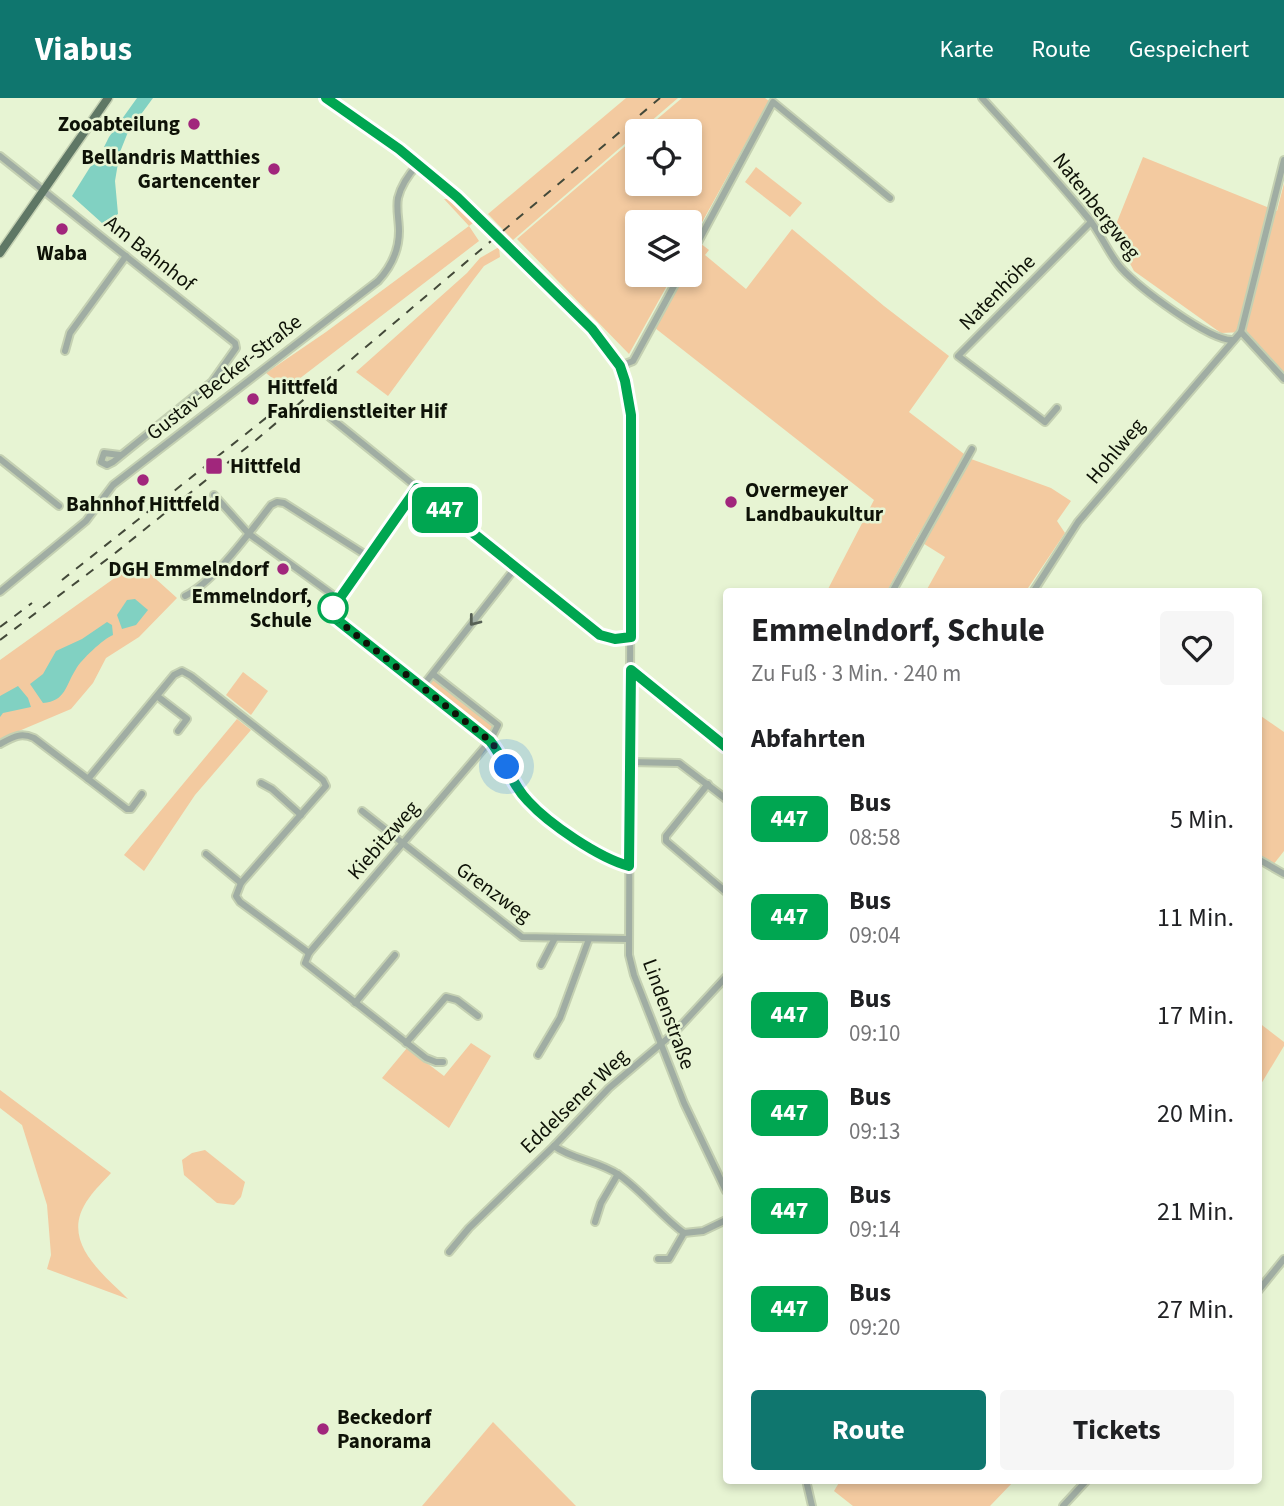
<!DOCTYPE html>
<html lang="de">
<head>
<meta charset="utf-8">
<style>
	body { margin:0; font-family:"Source Sans 3",sans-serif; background:#f6f6f6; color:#202124; height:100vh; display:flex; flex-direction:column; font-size:26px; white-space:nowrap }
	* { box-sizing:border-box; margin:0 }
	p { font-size:23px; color:#757577 }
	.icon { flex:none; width:38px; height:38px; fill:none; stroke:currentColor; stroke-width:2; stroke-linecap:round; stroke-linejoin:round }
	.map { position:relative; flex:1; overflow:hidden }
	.panel { position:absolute; left:723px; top:490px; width:539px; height:896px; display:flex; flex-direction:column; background:#fff; border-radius:7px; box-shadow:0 4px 10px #0003 }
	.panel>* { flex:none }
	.badge { padding:0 14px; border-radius:10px; font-size:24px; line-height:46px }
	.buttons { position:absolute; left:625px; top:21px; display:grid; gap:14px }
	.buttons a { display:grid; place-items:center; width:77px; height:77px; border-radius:7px; background:#fff; box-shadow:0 4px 10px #0003; font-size:35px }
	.you { position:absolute; width:35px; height:35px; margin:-18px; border:5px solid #fff; border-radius:50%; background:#1a73e8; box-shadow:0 0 0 10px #1a73e833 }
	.map>.badge { position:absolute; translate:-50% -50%; box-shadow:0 0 0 4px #fff }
	h2 { padding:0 28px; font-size:26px; line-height:63px }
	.round { display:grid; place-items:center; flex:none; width:74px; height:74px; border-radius:7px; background:#f6f6f6 }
	.overview { display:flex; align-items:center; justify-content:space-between; height:119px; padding:0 28px }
	h1 { font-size:33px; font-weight:700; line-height:52px }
	.action { display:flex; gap:14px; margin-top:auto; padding:14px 28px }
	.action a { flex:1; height:80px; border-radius:7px; background:#0f766e; color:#fff; font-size:28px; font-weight:700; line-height:80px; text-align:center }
	.action a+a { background:#f6f6f6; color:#202124 }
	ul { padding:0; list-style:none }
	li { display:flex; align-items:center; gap:21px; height:98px; padding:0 28px }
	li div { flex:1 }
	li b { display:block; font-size:26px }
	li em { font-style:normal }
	li .badge { min-width:77px; font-weight:700; text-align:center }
	header { display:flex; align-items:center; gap:42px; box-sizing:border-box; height:98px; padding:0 35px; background:#0f766e; color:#fff }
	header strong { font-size:33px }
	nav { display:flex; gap:38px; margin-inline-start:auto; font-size:24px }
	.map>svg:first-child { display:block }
</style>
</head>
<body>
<header>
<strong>Viabus</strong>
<nav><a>Karte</a><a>Route</a><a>Gespeichert</a></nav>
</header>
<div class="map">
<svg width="1284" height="1408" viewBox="0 0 1284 1408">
	<rect width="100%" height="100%" fill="#e7f4d3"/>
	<g fill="#f3caa0">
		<path d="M 626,0 L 678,0 L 513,142 L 488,116 Z"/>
		<path d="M 682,0 L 765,0 L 769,3 L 690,146 L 690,124 L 637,124 L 637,177 L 673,177 L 629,256 L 517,141 L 637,38 L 637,86 L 690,86 L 690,33 L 643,33 Z"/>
		<path d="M 1143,59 L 1277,113 L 1284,85 L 1284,276 L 1244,234 L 1221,235 L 1134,173 L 1113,134 Z"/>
		<path d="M 756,69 L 802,105 L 790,119 L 745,84 Z"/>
		<path d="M 444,101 L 448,101 L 473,125 L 469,128 L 479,143 L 286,291 L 266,275 L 326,234 L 469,128 Z"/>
		<path d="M 792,131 L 884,208 L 949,258 L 909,314 L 968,359 L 918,437 L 887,493 L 827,493 L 874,402 L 655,230 L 683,177 L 690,177 L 690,163 L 700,145 L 709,152 L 705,157 L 746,191 Z"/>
		<path d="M 499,149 L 500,159 L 484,168 L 474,181 L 388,298 L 356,274 L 467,175 L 480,160 Z"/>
		<path d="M 971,361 L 1051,390 L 1071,403 L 1057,423 L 1065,435 L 1026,493 L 926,493 L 945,459 L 921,444 Z"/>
		<path d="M 137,464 L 177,500 L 139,539 L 106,560 L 93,585 L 71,611 L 0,641 L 0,562 Z"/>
		<path d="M 243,574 L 268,593 L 251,617 L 226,597 Z"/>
		<path d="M 434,581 L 493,629 L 488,635 L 429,587 Z"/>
		<path d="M 1258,616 L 1284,634 L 1284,753 L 1273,767 L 1258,758 Z"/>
		<path d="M 237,621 L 251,632 L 195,697 L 144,773 L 124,757 Z"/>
		<path d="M 1258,924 L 1284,944 L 1284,948 L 1258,991 Z"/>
		<path d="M 471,945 L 491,958 L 449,1030 L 382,980 L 407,950 L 444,978 Z"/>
		<path d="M 0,992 L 111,1075 C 104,1083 95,1091 89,1100 C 58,1142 101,1174 128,1201 L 47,1171 L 51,1157 L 47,1107 L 22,1027 L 0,1010 Z"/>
		<path d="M 205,1052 L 245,1084 L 241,1099 L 234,1107 L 217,1105 L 184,1077 L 182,1062 L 192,1055 Z"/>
		<path d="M 493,1324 L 576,1408 L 422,1408 Z"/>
		<path d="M 840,1383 L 840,1382 L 1014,1383 L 990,1408 L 853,1408 L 834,1393 Z"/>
	</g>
	<g fill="#81d1c2">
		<path d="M 137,0 L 153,0 L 128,34 L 120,54 L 104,49 L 109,39 Z"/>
		<path d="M 97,58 L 118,65 L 115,83 L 118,116 L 102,125 L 72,98 Z"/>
		<path d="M 135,501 L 148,512 L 136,527 L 122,531 L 117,517 L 127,502 Z"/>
		<path d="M 107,524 L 112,527 L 113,537 C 103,541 81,562 76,571 C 65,588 66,603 43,605 L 30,586 L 43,576 L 56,553 L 82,541 Z"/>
		<path d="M 18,588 L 28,600 L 31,609 L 3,615 L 0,619 L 0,598 Z"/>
	</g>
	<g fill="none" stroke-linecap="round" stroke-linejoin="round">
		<path stroke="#c6d2b4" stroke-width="6" stroke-dasharray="6 3" stroke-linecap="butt" d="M 483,124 L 505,146"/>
		<g stroke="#c4d0b2" stroke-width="10">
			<g id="minor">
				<path d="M 326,0 L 418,66 L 483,124"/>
				<path d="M 982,0 C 1018,40 1055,79 1089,121 C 1101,136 1108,155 1121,170 C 1138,189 1208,242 1232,242"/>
				<path d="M 0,58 L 235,245 L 236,250 L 212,284 L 113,364 L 107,367 L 101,364 L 104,355 L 120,357"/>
				<path d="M 505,146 L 592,231 L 608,250 L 620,268 L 625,283 L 631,317 L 629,857 L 634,877 L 684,1005 L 726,1093"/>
				<path d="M 690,159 L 773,4 L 890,100"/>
				<path d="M 1241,234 L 1284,281"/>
				<path d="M 65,253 L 70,235 L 126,158"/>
				<path d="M 620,268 L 633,263 L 680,177"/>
				<path d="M 1057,310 L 1045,324 L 958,258 L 1091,124"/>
				<path d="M 321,312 L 600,537 L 615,541 L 631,539"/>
				<path d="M 0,361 L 59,408"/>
				<path d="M 417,390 L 333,510 L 333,516 L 336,521 L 490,643 C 505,661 511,685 528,703 C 548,726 600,760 629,768"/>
				<path d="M 214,397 L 249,436 L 340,502"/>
				<path d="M 0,494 L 86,423 L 113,387 L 378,183 C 391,169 399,154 399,133 C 399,122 396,111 398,100 C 401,87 409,76 418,66"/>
				<path d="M 892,494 L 972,351"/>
				<path d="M 1033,494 L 1078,424 L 1241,234 L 1284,62"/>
				<path d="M 185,498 C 215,483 250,434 271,407 L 277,404 L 284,405 L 369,459"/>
				<path d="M 631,572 L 726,649"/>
				<path d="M 433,576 L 498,627 L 490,643 L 309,855 L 305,865 L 426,960 L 436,964 L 443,964"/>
				<path d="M 422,589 L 516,469"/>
				<path d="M 157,598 L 187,621 L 178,633"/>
				<path d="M 0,646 C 13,639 20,634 34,640 L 88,681 L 174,577 L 182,573 L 191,578 L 323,682 L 326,688 L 241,785 L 236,798 L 240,804 L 309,855"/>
				<path d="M 629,664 L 679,665 L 726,701"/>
				<path d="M 88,681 L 127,711 L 131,711 L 142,696"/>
				<path d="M 261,685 L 272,691 L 301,717"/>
				<path d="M 708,686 L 666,738 L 666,743 L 726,794"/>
				<path d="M 362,713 L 522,839 L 627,841"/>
				<path d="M 206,756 L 241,785"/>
				<path d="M 1258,761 L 1284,776"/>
				<path d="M 541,867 L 555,840"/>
				<path d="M 355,905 L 395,857"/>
				<path d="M 406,945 L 446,899 L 457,902 L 478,918"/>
				<path d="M 538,957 L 560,920 L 589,841"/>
				<path d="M 554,1048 C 573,1062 599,1063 619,1077 C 641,1092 661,1118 684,1135 L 703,1133 L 726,1122"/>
				<path d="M 595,1124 L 601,1105 L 618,1076"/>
				<path d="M 449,1154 L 469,1130 L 554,1048 L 609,990 L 675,934 L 726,879"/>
				<path d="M 658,1161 L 669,1161 L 684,1135"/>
				<path d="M 1258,1193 L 1284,1161"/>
				<path d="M 806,1382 L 812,1408"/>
				<path d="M 1063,1408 L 1087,1382"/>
			</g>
		</g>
		<g stroke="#c4d0b2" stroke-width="11">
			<path id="major" d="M 0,155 L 108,0"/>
		</g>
		<use href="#minor" stroke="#a0ada3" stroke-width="6"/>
		<use href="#major" stroke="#5f7765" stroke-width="8"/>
		<g stroke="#434939" stroke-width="2" stroke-dasharray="9 9" stroke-linecap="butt">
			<path d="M 62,482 L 281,308"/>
			<path d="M 0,529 L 32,505"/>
			<path d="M 0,542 L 114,456 L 256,342 L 660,0"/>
		</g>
	</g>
	<defs><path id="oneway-chevron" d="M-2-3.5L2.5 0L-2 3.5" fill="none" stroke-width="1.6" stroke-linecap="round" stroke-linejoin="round" transform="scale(1.75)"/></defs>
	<use stroke="#576055" href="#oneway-chevron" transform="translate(474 523) rotate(128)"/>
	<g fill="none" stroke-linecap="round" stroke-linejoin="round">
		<g stroke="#fff" stroke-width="16">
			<path id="line" d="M 326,0 L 399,51 L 457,99 L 592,231 L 620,268 L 625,283 L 631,317 L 631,539 L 615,541 L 600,537 L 417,390 L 333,510 L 333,516 L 336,521 L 490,643 C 505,661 511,686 528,703 C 549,726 599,760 629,768 L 631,572 L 726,649"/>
		</g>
		<use href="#line" stroke="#00a651" stroke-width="10"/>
		<path stroke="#0e1207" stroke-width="7" stroke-dasharray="0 12.6" d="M 333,510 L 336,521 L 490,643 L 501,656 L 507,669"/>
	</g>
	<g fill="#a1267c" stroke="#e7f4d3" stroke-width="2.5">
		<circle cx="194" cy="26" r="7"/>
		<circle cx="274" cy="71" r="7"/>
		<circle cx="62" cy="131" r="7"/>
		<circle cx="253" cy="301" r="7"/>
		<rect x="205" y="359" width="18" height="18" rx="3.5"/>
		<circle cx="143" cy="382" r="7"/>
		<circle cx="731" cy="404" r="7"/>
		<circle cx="283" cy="471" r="7"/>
		<circle cx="323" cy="1331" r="7"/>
	</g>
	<circle fill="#fff" stroke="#00a651" stroke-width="3.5" cx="333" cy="510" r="14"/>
	<g text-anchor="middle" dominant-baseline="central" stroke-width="5" stroke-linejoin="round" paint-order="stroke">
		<g font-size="21" font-weight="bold" fill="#0e1207" stroke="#e7f4d3" text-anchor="start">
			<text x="180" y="26" text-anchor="end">Zooabteilung</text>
			<text x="260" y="59" text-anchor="end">Bellandris Matthies<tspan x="260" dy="24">Gartencenter</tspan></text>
			<text x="62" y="155" text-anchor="middle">Waba</text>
			<text x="267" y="289">Hittfeld<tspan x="267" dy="24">Fahrdienstleiter Hif</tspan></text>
			<text x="230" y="368">Hittfeld</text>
			<text x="745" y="392">Overmeyer<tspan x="745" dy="24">Landbaukultur</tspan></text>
			<text x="143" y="406" text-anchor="middle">Bahnhof Hittfeld</text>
			<text x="269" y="471" text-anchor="end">DGH Emmelndorf</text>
			<text x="337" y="1319">Beckedorf<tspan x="337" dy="24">Panorama</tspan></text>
		</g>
		<g font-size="21" fill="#0e1207" stroke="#e7f4d3">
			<text transform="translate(1097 108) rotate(52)">Natenbergweg</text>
			<text transform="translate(150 155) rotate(38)">Am Bahnhof</text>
			<text transform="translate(997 194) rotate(-45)">Natenhöhe</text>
			<text transform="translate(224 279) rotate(-38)">Gustav-Becker-Straße</text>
			<text transform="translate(1115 353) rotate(-50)">Hohlweg</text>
			<text transform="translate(383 742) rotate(-49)">Kiebitzweg</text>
			<text transform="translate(494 794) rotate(36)">Grenzweg</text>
			<text transform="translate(669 916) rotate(70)">Lindenstraße</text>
			<text transform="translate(574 1003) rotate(-44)">Eddelsener Weg</text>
		</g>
		<g font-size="21" font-weight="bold" fill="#0e1207" stroke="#e7f4d3" text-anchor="end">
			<text x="312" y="498">Emmelndorf,<tspan x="312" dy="24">Schule</tspan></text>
		</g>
	</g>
</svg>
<div class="buttons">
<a><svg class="icon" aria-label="locate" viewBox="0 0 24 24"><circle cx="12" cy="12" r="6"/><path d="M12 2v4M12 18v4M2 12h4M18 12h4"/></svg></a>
<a><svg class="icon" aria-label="layers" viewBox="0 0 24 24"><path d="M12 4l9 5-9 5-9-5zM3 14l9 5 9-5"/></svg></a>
</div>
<div class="you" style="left:507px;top:669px"></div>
<b class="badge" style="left:445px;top:412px;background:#00a651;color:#fff">447</b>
<section class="panel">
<div class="overview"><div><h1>Emmelndorf, Schule</h1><p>Zu Fuß · 3 Min. · 240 m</p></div><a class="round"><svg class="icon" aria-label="heart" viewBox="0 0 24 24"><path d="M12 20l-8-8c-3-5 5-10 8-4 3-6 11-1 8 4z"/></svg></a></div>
<h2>Abfahrten</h2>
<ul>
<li><span class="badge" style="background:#00a651;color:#fff">447</span><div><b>Bus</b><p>08:58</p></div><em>5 Min.</em></li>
<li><span class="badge" style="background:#00a651;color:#fff">447</span><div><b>Bus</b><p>09:04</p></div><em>11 Min.</em></li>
<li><span class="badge" style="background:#00a651;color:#fff">447</span><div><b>Bus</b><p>09:10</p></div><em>17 Min.</em></li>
<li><span class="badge" style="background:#00a651;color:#fff">447</span><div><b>Bus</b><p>09:13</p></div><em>20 Min.</em></li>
<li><span class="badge" style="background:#00a651;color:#fff">447</span><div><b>Bus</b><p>09:14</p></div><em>21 Min.</em></li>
<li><span class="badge" style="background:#00a651;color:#fff">447</span><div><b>Bus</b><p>09:20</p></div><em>27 Min.</em></li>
</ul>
<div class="action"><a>Route</a><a>Tickets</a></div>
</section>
</div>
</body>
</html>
